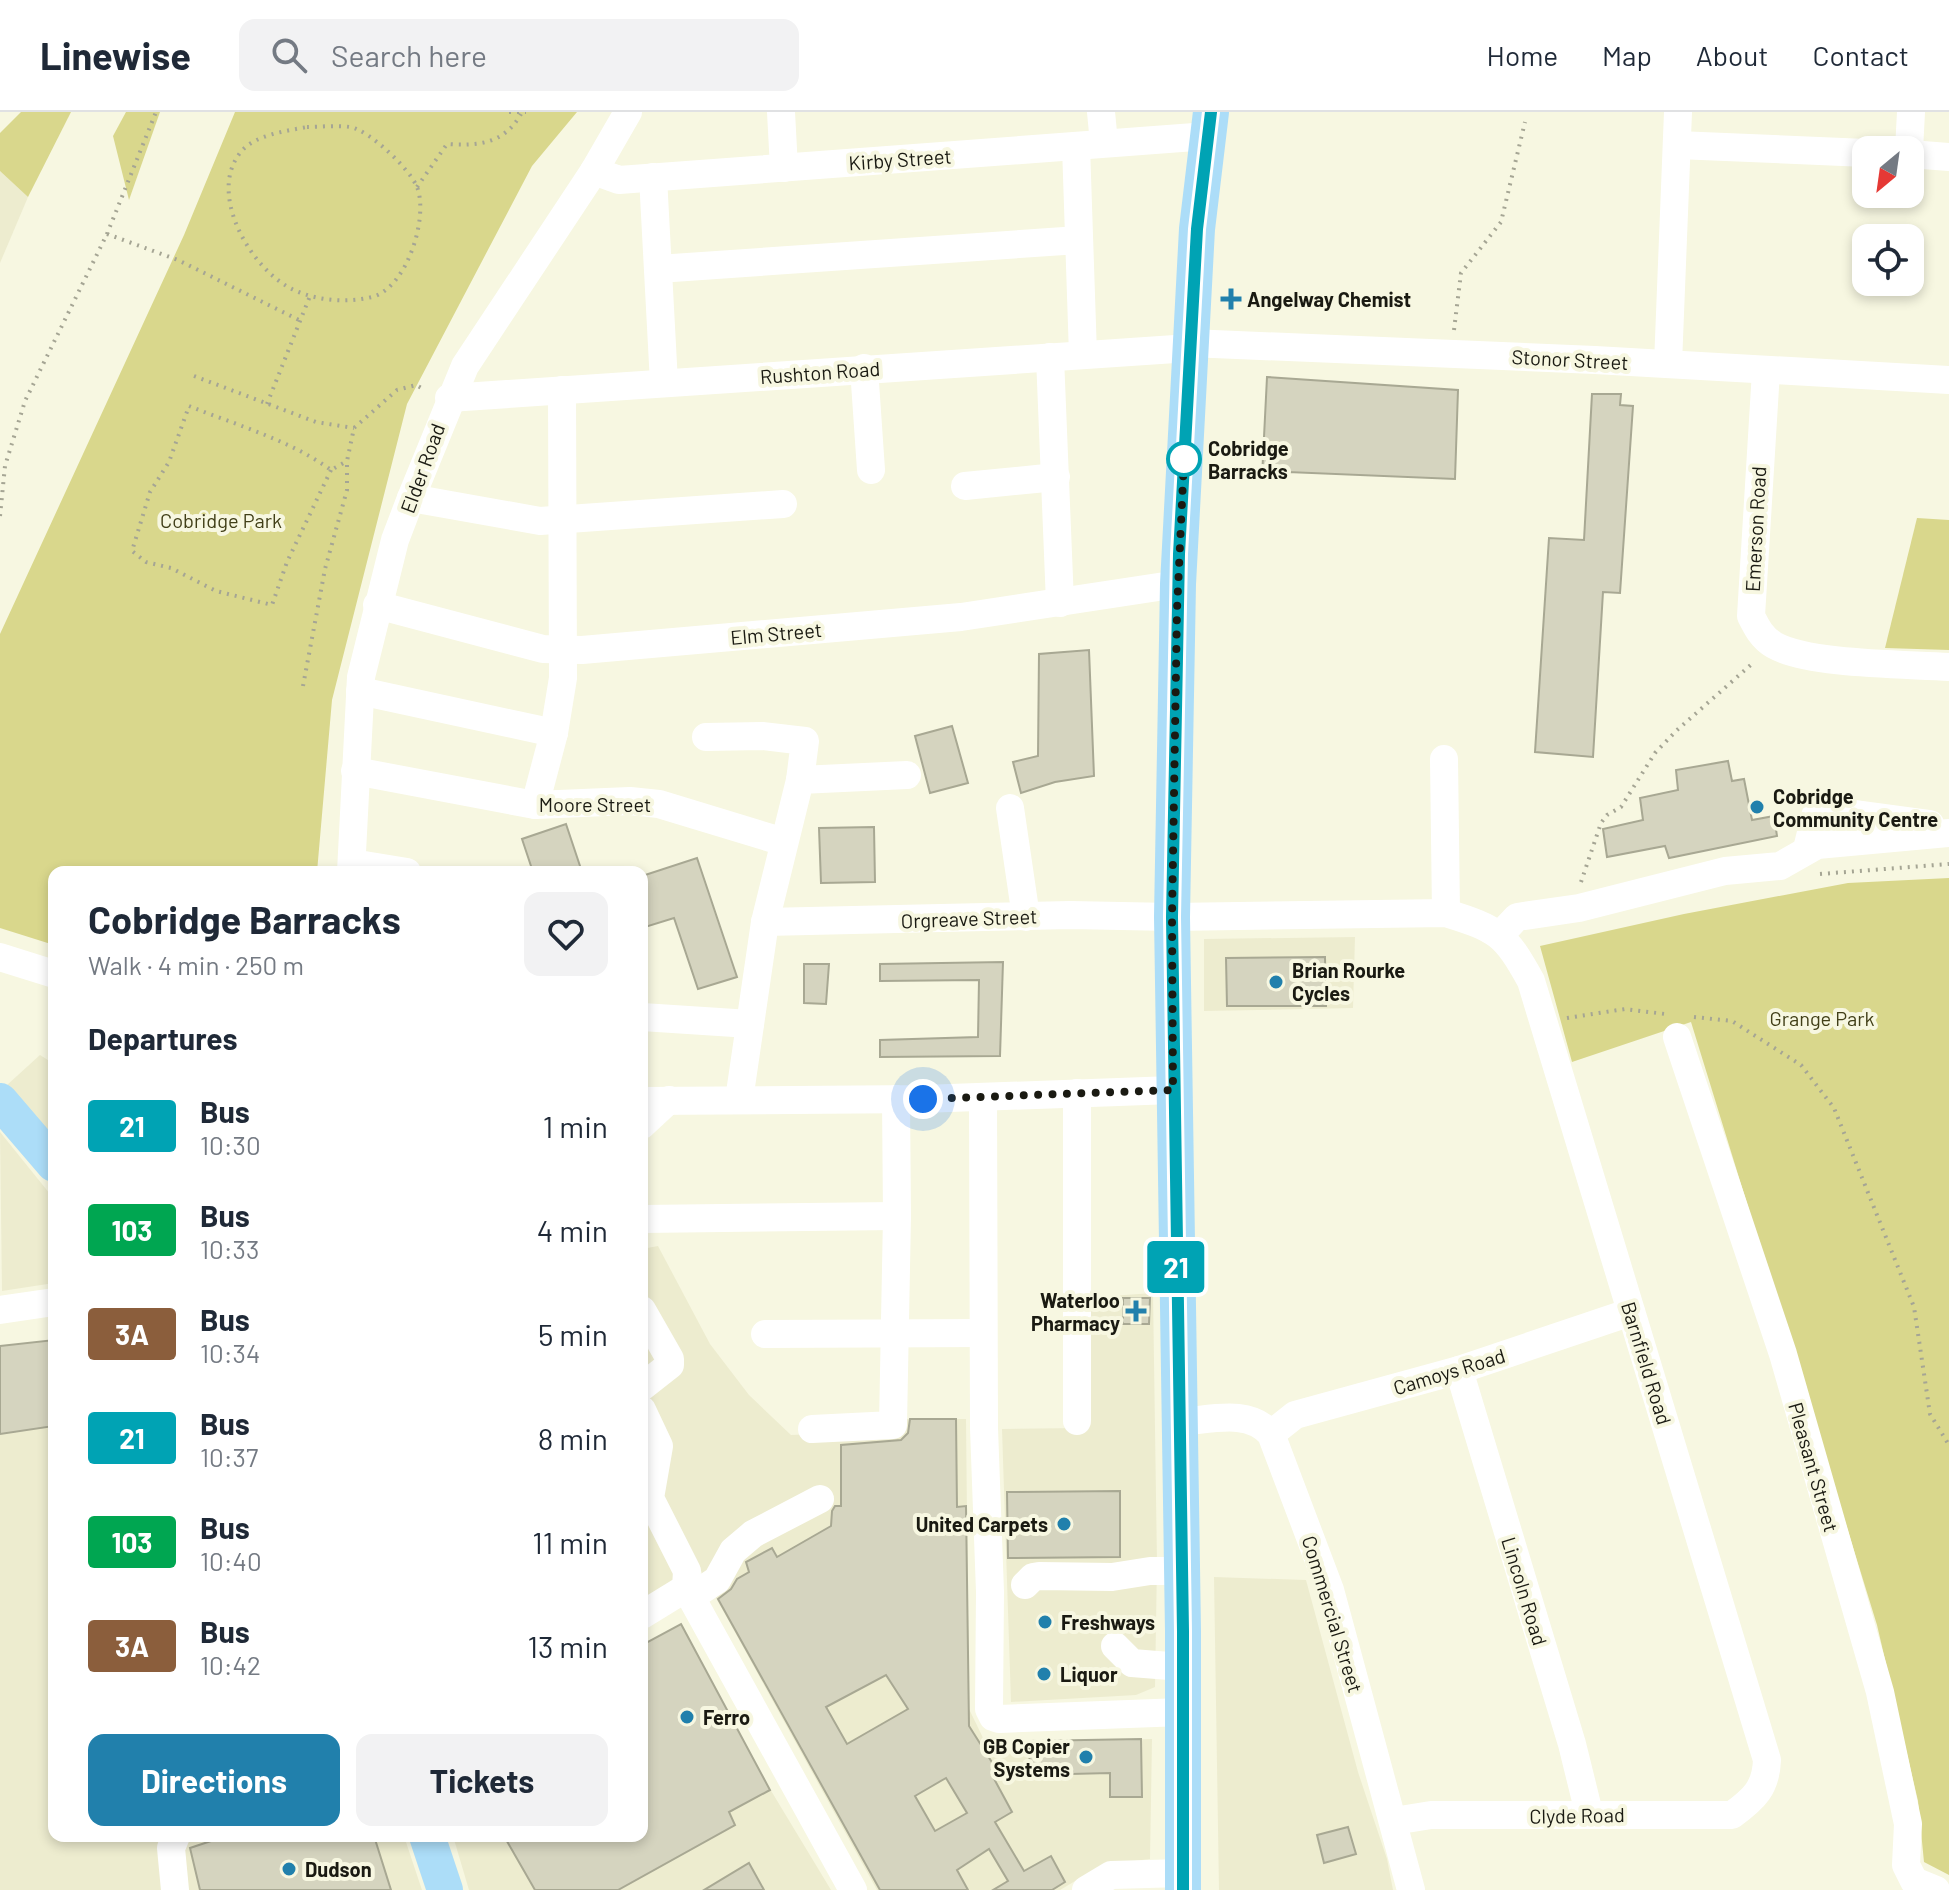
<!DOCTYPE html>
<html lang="en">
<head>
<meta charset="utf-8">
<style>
	body { margin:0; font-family:Barlow,sans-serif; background:#f2f2f3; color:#1f2937; height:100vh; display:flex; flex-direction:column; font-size:30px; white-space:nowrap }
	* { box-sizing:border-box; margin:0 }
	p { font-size:26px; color:#747a83 }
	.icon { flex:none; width:44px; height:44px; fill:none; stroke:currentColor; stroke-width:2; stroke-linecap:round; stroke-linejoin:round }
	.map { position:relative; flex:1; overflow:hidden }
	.side { position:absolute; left:48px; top:754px; width:600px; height:976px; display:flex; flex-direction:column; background:#fff; border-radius:16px; box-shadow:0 4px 12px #0003 }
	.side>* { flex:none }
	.badge { padding:0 16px; border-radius:6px; font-size:28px; line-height:52px }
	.needle { width:52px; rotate:209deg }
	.fabs { position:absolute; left:1852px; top:24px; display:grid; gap:16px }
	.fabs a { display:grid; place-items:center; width:72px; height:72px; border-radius:16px; background:#fff; box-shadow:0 4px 12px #0003; font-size:40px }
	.you { position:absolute; width:40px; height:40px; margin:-20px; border:6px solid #fff; border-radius:50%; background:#1a73e8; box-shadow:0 0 0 12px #1a73e833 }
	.map>.badge { position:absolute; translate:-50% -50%; box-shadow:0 0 0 4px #fff }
	h2 { padding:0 40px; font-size:30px; line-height:72px }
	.round { display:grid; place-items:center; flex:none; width:84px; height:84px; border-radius:16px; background:#f2f2f3 }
	.summary { display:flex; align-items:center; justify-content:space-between; height:136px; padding:0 40px }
	h1 { font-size:38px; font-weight:700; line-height:60px }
	.action { display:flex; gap:16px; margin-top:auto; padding:16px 40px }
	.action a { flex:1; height:92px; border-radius:16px; background:#2180ac; color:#fff; font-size:32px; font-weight:700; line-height:92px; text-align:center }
	.action a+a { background:#f2f2f3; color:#1f2937 }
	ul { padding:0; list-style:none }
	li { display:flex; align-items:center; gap:24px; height:104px; padding:0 40px }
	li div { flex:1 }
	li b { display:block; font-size:30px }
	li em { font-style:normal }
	li .badge { min-width:88px; font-weight:700; text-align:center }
	header { display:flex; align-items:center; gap:48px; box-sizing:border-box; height:112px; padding:0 40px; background:#fff; border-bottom:2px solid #e0e1e3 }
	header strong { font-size:38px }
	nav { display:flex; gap:44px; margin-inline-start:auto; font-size:28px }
	.search { width:560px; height:72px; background:#f2f2f3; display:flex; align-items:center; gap:20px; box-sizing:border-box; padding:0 28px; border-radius:16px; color:#747a83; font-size:30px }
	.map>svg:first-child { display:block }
</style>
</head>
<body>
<header>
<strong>Linewise</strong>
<div class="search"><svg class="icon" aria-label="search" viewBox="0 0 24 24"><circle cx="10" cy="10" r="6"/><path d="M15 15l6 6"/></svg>Search here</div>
<nav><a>Home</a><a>Map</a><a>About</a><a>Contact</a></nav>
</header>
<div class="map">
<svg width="1949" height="1778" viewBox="0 0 1949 1778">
	<rect width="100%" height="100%" fill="#f7f7e1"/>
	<g fill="#edeccf">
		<path d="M 0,59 L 28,85 L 0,151 Z"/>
		<path d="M 1355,825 L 1353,896 L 1204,899 L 1204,827 Z"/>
		<path d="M 40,943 L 54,952 L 54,1027 L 6,974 Z"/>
		<path d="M 0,1020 L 54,1087 L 54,1171 L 2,1179 Z"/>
		<path d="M 658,1134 L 710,1232 L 749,1283 L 791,1323 L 841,1321 L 903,1307 L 966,1307 L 969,1597 L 986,1632 L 1152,1627 L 1150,1747 L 1102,1753 L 1060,1778 L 877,1778 L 700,1457 L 642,1491 L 642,1137 Z"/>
		<path d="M 1153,1181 L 1157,1451 L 1155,1575 L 1136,1583 L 1011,1590 L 1002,1317 L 1081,1316 L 1082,1186 Z"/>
		<path d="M 54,1228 L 54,1724 L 404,1724 L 422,1778 L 0,1778 L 0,1234 Z"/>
		<path d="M 1214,1465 L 1306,1468 L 1358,1660 L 1387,1747 L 1393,1778 L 1219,1778 Z"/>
		<path d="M 681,1512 L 770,1677 L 831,1778 L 469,1778 L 453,1724 L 642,1724 L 642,1533 Z"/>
	</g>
	<g fill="#d9d78c">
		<path d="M 21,0 L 71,0 L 28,85 L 0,59 L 0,21 Z"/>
		<path d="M 126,0 L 160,0 L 129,88 L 113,24 Z"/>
		<path d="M 235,0 L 577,0 L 532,54 L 407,292 L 332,588 L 317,760 L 54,760 L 54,833 L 0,816 L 0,522 L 184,123 Z"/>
		<path d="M 1917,406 L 1949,408 L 1949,538 L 1885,536 Z"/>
		<path d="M 1949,766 L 1949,1763 L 1924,1750 L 1918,1689 L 1877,1513 L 1691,910 L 1572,950 L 1540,834 L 1684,802 L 1848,771 Z"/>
	</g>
	<g fill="#d5d4bf" stroke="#a8a893" stroke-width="2" fill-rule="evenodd">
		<path d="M 1267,265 L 1458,278 L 1455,367 L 1288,360 L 1287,366 L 1262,365 Z"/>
		<path d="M 1592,282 L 1621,282 L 1620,293 L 1633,294 L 1620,481 L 1603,480 L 1593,645 L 1535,640 L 1549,426 L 1584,428 Z"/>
		<path d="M 1089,538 L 1094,664 L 1055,670 L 1021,681 L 1013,650 L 1038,644 L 1039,542 Z"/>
		<path d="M 952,614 L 968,671 L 930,681 L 915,624 Z"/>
		<path d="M 1728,649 L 1732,669 L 1744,667 L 1752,708 L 1774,704 L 1777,724 L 1669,746 L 1665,734 L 1607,745 L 1603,717 L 1643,708 L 1640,686 L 1678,678 L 1676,658 Z"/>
		<path d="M 566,712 L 582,760 L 533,760 L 522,727 Z"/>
		<path d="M 874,715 L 875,770 L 821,771 L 819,716 Z"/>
		<path d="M 697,746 L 737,865 L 698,877 L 674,806 L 642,816 L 642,764 Z"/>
		<path d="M 1325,845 L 1326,894 L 1227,894 L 1226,846 Z"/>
		<path d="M 1003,850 L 1000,944 L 880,945 L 880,928 L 978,925 L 979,868 L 880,869 L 880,852 Z"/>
		<path d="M 804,852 L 829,852 L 826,892 L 804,891 Z"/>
		<path d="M 1123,1186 L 1150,1186 L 1149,1212 L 1123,1212 Z"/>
		<path d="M 54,1228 L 54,1314 L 0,1322 L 0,1234 Z"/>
		<path d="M 910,1307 L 956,1307 L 957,1395 L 966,1394 L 969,1614 L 1000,1663 L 992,1663 L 1012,1700 L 995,1710 L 1024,1759 L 1051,1744 L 1065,1770 L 1052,1778 L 993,1778 L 1008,1769 L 989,1737 L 957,1758 L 968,1778 L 880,1778 L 718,1487 L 731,1477 L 737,1467 L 749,1460 L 746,1450 L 772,1436 L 777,1445 L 831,1414 L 832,1399 L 835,1394 L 841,1394 L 841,1333 L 901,1328 L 908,1321 ZM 886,1563 L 908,1597 L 847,1632 L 826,1595 ZM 946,1666 L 967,1701 L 935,1719 L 915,1684 Z"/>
		<path d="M 1120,1379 L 1120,1445 L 1008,1446 L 1007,1380 Z"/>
		<path d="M 681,1512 L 770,1678 L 729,1700 L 735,1713 L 618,1778 L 535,1778 L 504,1724 L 642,1724 L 642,1533 Z"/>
		<path d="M 1141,1627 L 1142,1685 L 1110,1685 L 1110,1661 L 1030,1663 L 1029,1629 Z"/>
		<path d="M 1348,1715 L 1356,1742 L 1324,1751 L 1317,1723 Z"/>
		<path d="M 226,1724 L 374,1724 L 391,1778 L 200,1778 L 190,1736 Z"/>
		<path d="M 749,1751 L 764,1778 L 704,1778 Z"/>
	</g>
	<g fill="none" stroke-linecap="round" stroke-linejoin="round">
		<g stroke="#a5a594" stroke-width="4" stroke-dasharray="2 6" stroke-linecap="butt">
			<path d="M 509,0 L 526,0"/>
			<path d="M 307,15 C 320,15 336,13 350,15 C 369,18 410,57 417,75 C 429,105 407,176 372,185 C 347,191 318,189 294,178 C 252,159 207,83 240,41 C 253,23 286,19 307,15 Z"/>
			<path d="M 417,75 L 447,32 C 478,34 504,32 521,2"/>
			<path d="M 107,122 L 178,148 L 299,208"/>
			<path d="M 1454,218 L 1461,161 L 1501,110 L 1525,10"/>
			<path d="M 194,264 L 316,310 L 354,316"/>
			<path d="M 267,292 L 310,184"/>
			<path d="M 331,358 L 287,450 L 272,493 L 216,479 L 171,456 L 146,450 L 132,439 L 150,380 L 169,350 L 189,294 C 236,313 290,328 331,358 L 347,349"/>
			<path d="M 0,404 L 5,354 L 25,289 L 107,122 L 156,0"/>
			<path d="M 303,574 L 325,457 L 347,378 L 347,349 L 354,316 L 397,278 L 416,273 L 425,278"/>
			<path d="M 1820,762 L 1949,752"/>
			<path d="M 1581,770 L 1601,711 L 1607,703 L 1621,695 L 1655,641 L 1676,619 L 1754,550"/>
			<path d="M 1694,905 L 1732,909 L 1801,953 L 1834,996 L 1914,1195 L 1930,1302 L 1949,1333"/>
			<path d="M 1567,906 L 1625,897 L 1665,902"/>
		</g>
		<g stroke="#fff" stroke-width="28">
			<path d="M 781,0 L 784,56"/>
			<path d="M 1101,0 L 1104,31"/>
			<path d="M 1677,33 L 1866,41"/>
			<path d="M 1076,34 L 1083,243"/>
			<path d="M 1909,38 L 1911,0"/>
			<path d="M 1910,42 L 1949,45"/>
			<path d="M 594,59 L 619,68 L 1208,24"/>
			<path d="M 653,65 L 664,271"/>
			<path d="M 658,157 L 1079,128"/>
			<path d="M 1190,231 L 1595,248 L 1949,268"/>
			<path d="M 1050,245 L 1060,491"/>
			<path d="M 1668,252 L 1678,0"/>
			<path d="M 864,256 L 871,358"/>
			<path d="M 1766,259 L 1751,504 C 1757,516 1762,526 1774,533 C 1809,553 1906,552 1949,555"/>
			<path d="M 449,286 L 1190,236"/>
			<path d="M 965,374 L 1056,365"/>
			<path d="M 411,386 L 540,409 L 783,392"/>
			<path d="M 377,493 L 543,537 L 582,538 L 961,505 L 1178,472"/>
			<path d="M 360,579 L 554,621"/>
			<path d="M 706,625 L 762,624 L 805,629 L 800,668 L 765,810 L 739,988"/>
			<path d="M 1444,647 L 1446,801"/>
			<path d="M 355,659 L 535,693 L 630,689 L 659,692 L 784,730"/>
			<path d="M 800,668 L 907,663"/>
			<path d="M 535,693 L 554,621 L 563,566 L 562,278"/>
			<path d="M 1010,696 L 1026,805"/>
			<path d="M 1807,737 L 1815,704 L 1826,698 L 1930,712"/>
			<path d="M 352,751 L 407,760"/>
			<path d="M 351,760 L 361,565 L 395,428 L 411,386 L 465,254 L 594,59 L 628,0"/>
			<path d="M 765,810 L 1070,803 L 1172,805 L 1446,801 C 1498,817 1505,822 1531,869 L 1767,1648 C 1766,1676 1754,1687 1732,1703 L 1431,1703 L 1394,1709"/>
			<path d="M 1500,823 L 1517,805 L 1579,796 L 1725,759 L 1780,754 L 1817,733 L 1949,721"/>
			<path d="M 0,845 L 54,862"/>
			<path d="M 642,905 L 750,912"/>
			<path d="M 1677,925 L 1783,1242 L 1880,1580 L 1908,1712 L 1906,1753 L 1914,1769 L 1936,1778"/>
			<path d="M 983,985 L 984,1316 L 990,1480 L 989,1597 L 993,1605 L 999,1607 L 1182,1600"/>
			<path d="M 642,989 L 923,987 L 1173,978"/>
			<path d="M 642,1013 L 669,988"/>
			<path d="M 642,1107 L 897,1104"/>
			<path d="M 0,1198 L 54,1190"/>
			<path d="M 642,1198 L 670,1247 L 670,1253 L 642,1275"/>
			<path d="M 765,1222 L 983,1221"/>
			<path d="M 1459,1258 L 1572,1632 L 1589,1701"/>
			<path d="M 642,1298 L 659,1334 L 650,1386 L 687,1459 L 686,1476"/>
			<path d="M 1077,1309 L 1077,981"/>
			<path d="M 1179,1310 C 1211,1308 1248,1296 1271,1322 L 1330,1478 L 1411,1778"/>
			<path d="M 812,1317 L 893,1313 L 897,1104 L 896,987"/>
			<path d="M 1271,1322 L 1295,1303 L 1459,1258 L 1631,1200"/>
			<path d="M 1025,1473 L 1033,1465 L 1039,1464 L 1112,1465 L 1150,1459 L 1182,1459"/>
			<path d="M 686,1476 L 853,1778"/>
			<path d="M 691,1485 L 717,1468 L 733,1439 L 753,1422 L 820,1387"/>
			<path d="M 642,1503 L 686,1476"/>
			<path d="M 1115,1534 L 1132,1551 L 1182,1555"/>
			<path d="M 175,1778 L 171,1736 L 176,1724"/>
			<path d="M 1086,1778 L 1111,1763 L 1183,1761"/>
		</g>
		<g stroke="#acddf8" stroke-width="36">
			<path d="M 0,989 L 54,1052"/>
			<path d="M 427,1724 L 445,1778"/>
			<path d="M 1183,1778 L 1183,1519 L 1172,805 L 1178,472 L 1197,117 L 1211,0"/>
		</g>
	</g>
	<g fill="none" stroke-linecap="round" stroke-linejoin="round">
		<g stroke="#fff" stroke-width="18">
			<path id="line" d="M 1183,1778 L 1183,1519 L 1172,805 L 1179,442 L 1197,117 L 1211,0"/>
		</g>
		<use href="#line" stroke="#00a3b4" stroke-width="12"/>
		<path stroke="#1a1a12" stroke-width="8" stroke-dasharray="0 14.4" d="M 923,987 L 1173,978 L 1172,805 L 1177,498 L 1184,347"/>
	</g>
	<g fill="#2180ac" stroke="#f7f7e1" stroke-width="3">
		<path d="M1227 175h8v8h8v8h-8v8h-8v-8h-8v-8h8z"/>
		<circle cx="1757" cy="695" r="8"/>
		<circle cx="1276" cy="870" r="8"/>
		<path d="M1132 1187h8v8h8v8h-8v8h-8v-8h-8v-8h8z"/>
		<circle cx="1064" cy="1412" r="8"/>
		<circle cx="1045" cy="1510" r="8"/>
		<circle cx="1044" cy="1562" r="8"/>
		<circle cx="687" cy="1605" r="8"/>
		<circle cx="1086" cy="1645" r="8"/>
		<circle cx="289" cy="1757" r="8"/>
	</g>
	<circle fill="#fff" stroke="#00a3b4" stroke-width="4" cx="1184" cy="347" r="16"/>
	<g text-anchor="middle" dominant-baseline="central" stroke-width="8" stroke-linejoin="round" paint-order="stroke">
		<g font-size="20" fill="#1a1a12" stroke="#f7f7e1">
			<text transform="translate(900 47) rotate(-4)">Kirby Street</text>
			<text transform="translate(1570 247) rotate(3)">Stonor Street</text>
			<text transform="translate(820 260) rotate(-4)">Rushton Road</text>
			<text transform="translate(422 356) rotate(-70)">Elder Road</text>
			<text transform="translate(1755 417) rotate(-87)">Emerson Road</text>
			<text transform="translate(776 521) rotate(-5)">Elm Street</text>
			<text x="595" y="692">Moore Street</text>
			<text transform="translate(969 806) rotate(-2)">Orgreave Street</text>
			<text transform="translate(1647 1251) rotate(73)">Barnfield Road</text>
			<text transform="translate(1449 1259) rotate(-17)">Camoys Road</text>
			<text transform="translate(1814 1355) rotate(74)">Pleasant Street</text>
			<text transform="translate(1525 1479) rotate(73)">Lincoln Road</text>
			<text transform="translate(1333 1502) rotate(73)">Commercial Street</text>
			<text transform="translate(1577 1703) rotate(-1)">Clyde Road</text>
		</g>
		<g font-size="20" font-weight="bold" fill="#1a1a12" stroke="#f7f7e1" text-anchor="start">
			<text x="1247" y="187">Angelway Chemist</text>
			<text x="1773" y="684">Cobridge<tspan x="1773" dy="23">Community Centre</tspan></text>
			<text x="1292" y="858">Brian Rourke<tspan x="1292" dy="23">Cycles</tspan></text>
			<text x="1120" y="1188" text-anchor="end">Waterloo<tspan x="1120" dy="23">Pharmacy</tspan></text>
			<text x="1048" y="1412" text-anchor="end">United Carpets</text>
			<text x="1061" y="1510">Freshways</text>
			<text x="1060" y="1562">Liquor</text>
			<text x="703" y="1605">Ferro</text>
			<text x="1070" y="1634" text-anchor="end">GB Copier<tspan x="1070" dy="23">Systems</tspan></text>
			<text x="305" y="1757">Dudson</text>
		</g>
		<g font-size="20" font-weight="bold" fill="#1a1a12" stroke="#f7f7e1" text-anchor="start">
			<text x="1208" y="336">Cobridge<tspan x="1208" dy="23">Barracks</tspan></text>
		</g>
		<g font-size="20" fill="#413f18" stroke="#f7f7e1">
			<text x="221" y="408">Cobridge Park</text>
			<text x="1822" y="906">Grange Park</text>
		</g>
	</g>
</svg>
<div class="fabs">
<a><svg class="needle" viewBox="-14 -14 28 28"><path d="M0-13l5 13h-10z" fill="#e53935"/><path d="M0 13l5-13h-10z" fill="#747a83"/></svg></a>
<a><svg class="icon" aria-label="locate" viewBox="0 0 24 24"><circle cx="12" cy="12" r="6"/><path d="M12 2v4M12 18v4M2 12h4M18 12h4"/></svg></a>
</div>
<div class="you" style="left:923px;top:987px"></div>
<b class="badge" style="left:1176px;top:1155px;background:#00a3b4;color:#fff">21</b>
<section class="side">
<div class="summary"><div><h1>Cobridge Barracks</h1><p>Walk · 4 min · 250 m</p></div><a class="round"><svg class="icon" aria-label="heart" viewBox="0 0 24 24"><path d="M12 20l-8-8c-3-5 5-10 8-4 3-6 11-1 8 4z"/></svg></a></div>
<h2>Departures</h2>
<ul>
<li><span class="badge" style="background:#00a3b4;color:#fff">21</span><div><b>Bus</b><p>10:30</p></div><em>1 min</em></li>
<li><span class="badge" style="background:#00a651;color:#fff">103</span><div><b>Bus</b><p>10:33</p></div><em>4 min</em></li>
<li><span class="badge" style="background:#8b5e3c;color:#fff">3A</span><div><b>Bus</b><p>10:34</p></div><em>5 min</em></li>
<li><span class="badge" style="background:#00a3b4;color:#fff">21</span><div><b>Bus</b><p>10:37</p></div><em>8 min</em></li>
<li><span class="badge" style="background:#00a651;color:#fff">103</span><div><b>Bus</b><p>10:40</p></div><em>11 min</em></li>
<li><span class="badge" style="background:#8b5e3c;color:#fff">3A</span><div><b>Bus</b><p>10:42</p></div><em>13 min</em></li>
</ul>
<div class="action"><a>Directions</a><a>Tickets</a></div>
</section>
</div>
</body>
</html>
